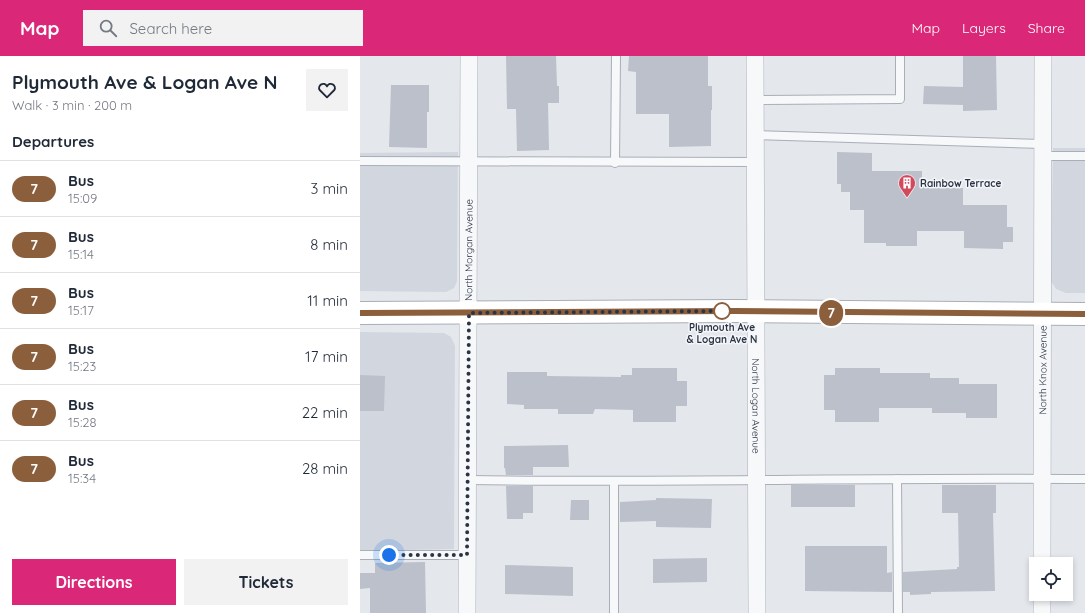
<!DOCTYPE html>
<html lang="en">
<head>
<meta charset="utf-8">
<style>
	body { margin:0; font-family:Quicksand,sans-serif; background:#f2f2f3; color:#1f2937; height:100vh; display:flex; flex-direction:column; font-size:15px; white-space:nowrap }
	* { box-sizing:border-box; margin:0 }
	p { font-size:13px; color:#747a83 }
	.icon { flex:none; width:22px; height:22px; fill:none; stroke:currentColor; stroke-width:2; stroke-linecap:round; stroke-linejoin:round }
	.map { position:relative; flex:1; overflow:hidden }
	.drawer { display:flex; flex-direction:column; background:#fff; width:360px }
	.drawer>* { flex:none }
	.badge { padding:0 8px; border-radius:13px; font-size:14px; line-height:26px }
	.tools { position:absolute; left:669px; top:501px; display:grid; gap:8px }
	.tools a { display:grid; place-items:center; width:44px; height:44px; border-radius:0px; background:#fff; box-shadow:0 2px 6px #0003; font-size:20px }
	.you { position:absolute; width:20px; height:20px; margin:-10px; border:3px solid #fff; border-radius:50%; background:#1a73e8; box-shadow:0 0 0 6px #1a73e833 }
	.map>.badge { position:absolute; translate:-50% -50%; box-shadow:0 0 0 2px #fff }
	h2 { padding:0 12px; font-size:15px; line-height:36px }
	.round { display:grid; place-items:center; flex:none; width:42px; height:42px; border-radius:0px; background:#f2f2f3 }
	.headline { display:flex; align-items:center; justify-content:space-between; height:68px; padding:0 12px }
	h1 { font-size:19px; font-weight:800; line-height:30px }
	.button { display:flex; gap:8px; margin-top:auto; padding:8px 12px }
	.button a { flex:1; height:46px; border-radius:0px; background:#db2777; color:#fff; font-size:16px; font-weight:800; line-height:46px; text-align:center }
	.button a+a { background:#f2f2f3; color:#1f2937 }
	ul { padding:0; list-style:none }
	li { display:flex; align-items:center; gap:12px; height:56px; padding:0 12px; border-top:1px solid #e0e1e3 }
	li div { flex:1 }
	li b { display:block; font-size:15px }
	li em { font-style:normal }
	li .badge { min-width:44px; font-weight:700; text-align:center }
	header { display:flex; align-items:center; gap:24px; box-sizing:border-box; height:56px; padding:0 20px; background:#db2777; color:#fff }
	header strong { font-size:19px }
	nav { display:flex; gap:22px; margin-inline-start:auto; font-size:14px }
	.search { width:280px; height:36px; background:#f2f2f3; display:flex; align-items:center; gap:10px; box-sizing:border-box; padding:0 14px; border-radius:0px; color:#747a83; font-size:15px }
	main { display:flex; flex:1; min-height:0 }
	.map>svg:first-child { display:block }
</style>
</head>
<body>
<header>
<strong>Map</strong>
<div class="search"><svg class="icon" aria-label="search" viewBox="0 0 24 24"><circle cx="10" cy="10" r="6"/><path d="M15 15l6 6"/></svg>Search here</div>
<nav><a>Map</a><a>Layers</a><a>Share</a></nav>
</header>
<main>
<section class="drawer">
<div class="headline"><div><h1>Plymouth Ave &amp; Logan Ave N</h1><p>Walk · 3 min · 200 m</p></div><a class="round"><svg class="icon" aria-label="heart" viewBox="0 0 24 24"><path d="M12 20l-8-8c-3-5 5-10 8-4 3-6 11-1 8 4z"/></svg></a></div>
<h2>Departures</h2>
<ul>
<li><span class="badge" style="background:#8b5e3c;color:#fff">7</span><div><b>Bus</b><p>15:09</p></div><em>3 min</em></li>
<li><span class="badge" style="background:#8b5e3c;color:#fff">7</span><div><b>Bus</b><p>15:14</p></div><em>8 min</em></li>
<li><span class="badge" style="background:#8b5e3c;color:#fff">7</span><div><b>Bus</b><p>15:17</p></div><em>11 min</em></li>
<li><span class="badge" style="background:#8b5e3c;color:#fff">7</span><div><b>Bus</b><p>15:23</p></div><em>17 min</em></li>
<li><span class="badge" style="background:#8b5e3c;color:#fff">7</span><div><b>Bus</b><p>15:28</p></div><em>22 min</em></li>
<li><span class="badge" style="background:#8b5e3c;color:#fff">7</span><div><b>Bus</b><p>15:34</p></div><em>28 min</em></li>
</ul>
<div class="button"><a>Directions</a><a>Tickets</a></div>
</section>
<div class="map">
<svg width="725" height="557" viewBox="0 0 725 557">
	<rect width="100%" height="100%" fill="#e4e7ec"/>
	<g fill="#d2d6de">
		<path d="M 693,92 L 725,92 L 725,237 L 706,237 L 696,233 L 691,225 Z"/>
		<path d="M 98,96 L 97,225 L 94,232 L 86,236 L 0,235 L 0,97 Z"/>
		<path d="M 0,276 L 84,277 L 91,281 L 95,290 L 94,493 L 0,495 Z"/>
	</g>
	<g fill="#bbc0ca">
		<path d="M 146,0 L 196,0 L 197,30 L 199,30 L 199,47 L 188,47 L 189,94 L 157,95 L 156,53 L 147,53 Z"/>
		<path d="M 269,0 L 348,0 L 348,30 L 352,30 L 352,54 L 351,54 L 351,90 L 309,91 L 309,58 L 276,58 L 276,16 L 268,15 Z"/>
		<path d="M 603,0 L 636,0 L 637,54 L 603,55 L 603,49 L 563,48 L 564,30 L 603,31 Z"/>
		<path d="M 31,29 L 69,29 L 69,56 L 67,56 L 67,92 L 29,91 Z"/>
		<path d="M 477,96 L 512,97 L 512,115 L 562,115 L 562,123 L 567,123 L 566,132 L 603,132 L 603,149 L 647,149 L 647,171 L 653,171 L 653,186 L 643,186 L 643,193 L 604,192 L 604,175 L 557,175 L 557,190 L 526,190 L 526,187 L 504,187 L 504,154 L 490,154 L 490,136 L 481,136 L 481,128 L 477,128 Z"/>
		<path d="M 272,312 L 317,312 L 317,325 L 327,325 L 327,350 L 316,350 L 316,366 L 273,366 L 273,354 L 235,353 L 233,358 L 198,358 L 198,353 L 164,353 L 164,349 L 147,348 L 147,316 L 187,316 L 187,320 L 261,321 L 261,319 L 272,319 Z"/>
		<path d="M 475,312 L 520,312 L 520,317 L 570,317 L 570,322 L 599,322 L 599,328 L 637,328 L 637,362 L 606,362 L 606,357 L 572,357 L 572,352 L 519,352 L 519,366 L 475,366 L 475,354 L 464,354 L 464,319 L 475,319 Z"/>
		<path d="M 0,319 L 25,320 L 24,355 L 0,355 Z"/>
		<path d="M 208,389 L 209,411 L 173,411 L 173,419 L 146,419 L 145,412 L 144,412 L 144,390 Z"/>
		<rect x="431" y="429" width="64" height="22"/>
		<path d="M 582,429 L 636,429 L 636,457 L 633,457 L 635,535 L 571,536 L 571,538 L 550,539 L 550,536 L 543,536 L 543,516 L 597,513 L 597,511 L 599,511 L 598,457 L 582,457 Z"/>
		<path d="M 146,430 L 173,430 L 173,457 L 163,457 L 163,463 L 147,463 Z"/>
		<path d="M 296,442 L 352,443 L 351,472 L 296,471 L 296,465 L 260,466 L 260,446 L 296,444 Z"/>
		<path d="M 211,444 L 229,444 L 229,464 L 210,464 Z"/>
		<path d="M 445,490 L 527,490 L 527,517 L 532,516 L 532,536 L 445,535 Z"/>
		<path d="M 347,502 L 347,526 L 293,527 L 293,503 Z"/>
		<path d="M 65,506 L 66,557 L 10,557 L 10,532 L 0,533 L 0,517 L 15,517 L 15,507 Z"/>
		<path d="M 145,509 L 213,511 L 213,540 L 145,538 Z"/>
	</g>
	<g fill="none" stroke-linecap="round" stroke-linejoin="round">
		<g stroke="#a9aeb7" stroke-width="10">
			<g id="service">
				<path d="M 395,44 L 540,43 L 540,0"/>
				<path d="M 395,79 L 683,88"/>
				<path d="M 683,100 L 725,100"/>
				<path d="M 0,105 L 395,106"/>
				<path d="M 255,107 L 256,0"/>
				<path d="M 537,423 L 538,557"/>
				<path d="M 108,424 C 314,427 519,421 725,423"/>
				<path d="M 254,425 L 254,557"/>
				<path d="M 0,499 L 107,499"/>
			</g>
		</g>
		<g stroke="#a9aeb7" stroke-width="18">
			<g id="minor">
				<path id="s1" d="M 395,0 L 397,557"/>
				<path id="s2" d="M 682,508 L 683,0"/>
				<path d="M 682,538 L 682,557"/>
				<path id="s3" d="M 107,557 L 109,0"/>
			</g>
		</g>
		<g stroke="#a9aeb7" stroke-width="24">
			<path id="secondary" d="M 0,257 L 374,255 L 725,258"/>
		</g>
		<use href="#service" stroke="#f7f8fa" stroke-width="8"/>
		<use href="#minor" stroke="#f7f8fa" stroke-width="17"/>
		<use href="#secondary" stroke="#fff" stroke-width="22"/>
	</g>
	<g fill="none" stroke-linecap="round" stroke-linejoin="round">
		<g stroke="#fff" stroke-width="9">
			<path id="line" d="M 0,257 L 374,255 L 725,258"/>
		</g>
		<use href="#line" stroke="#8b5e3c" stroke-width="6"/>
		<path stroke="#2b3445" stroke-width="4" stroke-dasharray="0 7.2" d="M 29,499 L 107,499 L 109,257 L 362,255"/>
	</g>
	<defs>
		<g id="building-pin" transform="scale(0.9)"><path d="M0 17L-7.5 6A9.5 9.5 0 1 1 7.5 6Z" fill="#d1495b" stroke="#f4f6f9"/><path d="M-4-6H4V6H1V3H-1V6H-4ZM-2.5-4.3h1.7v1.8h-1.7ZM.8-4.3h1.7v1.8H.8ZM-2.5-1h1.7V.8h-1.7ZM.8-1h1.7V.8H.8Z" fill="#fff"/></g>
	</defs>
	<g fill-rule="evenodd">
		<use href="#building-pin" x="547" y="127"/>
	</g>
	<circle fill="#fff" stroke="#8b5e3c" stroke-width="2" cx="362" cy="255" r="8"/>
	<g text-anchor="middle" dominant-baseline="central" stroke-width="3" stroke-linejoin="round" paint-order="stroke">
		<g font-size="10" font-weight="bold" fill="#2b3445" stroke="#f4f6f9" text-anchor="start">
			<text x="560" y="127">Rainbow Terrace</text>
		</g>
		<g font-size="10" fill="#2b3445" stroke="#f4f6f9">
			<text stroke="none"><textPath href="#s3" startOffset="363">North Morgan Avenue</textPath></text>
			<text stroke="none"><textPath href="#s2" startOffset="194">North Knox Avenue</textPath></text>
			<text stroke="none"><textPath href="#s1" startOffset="350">North Logan Avenue</textPath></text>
		</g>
		<g font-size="10" font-weight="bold" fill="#2b3445" stroke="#f4f6f9">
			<text x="362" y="271">Plymouth Ave<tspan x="362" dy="12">&amp; Logan Ave N</tspan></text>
		</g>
	</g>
</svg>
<div class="tools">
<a><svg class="icon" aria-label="locate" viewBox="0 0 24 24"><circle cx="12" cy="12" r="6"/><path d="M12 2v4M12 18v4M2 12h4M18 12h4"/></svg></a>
</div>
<div class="you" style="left:29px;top:499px"></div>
<b class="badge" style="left:471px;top:257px;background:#8b5e3c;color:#fff">7</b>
</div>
</main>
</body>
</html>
